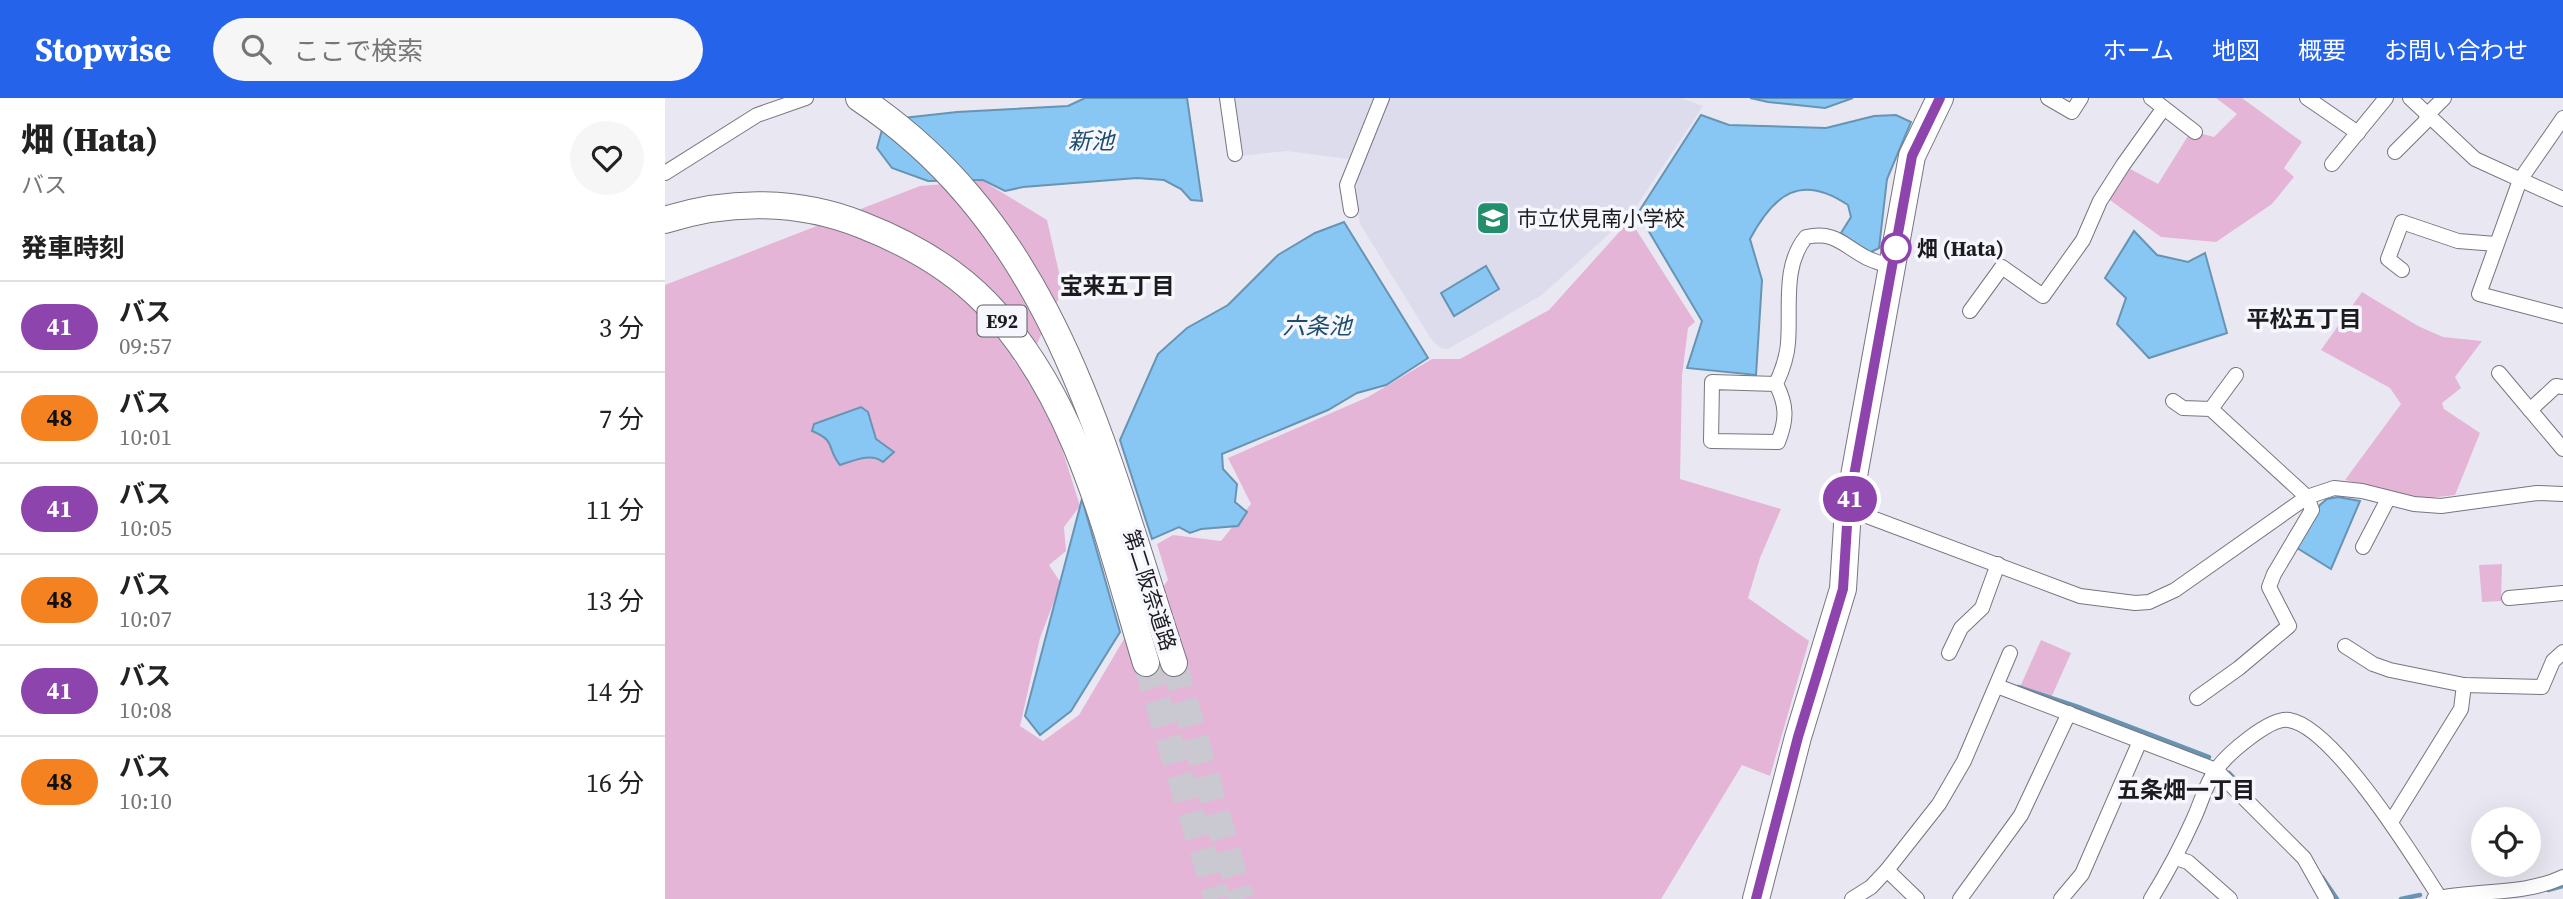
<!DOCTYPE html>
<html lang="ja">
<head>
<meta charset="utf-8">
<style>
	body { margin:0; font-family:"Source Serif 4","Noto Sans JP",serif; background:#f6f6f6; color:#222; height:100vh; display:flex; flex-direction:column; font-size:26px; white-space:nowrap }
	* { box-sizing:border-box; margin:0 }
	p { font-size:23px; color:#767676 }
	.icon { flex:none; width:38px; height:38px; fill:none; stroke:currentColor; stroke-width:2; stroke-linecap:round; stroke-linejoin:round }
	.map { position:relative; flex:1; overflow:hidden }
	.panel { display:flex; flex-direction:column; background:#fff; width:665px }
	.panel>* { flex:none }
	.badge { padding:0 14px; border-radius:23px; font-size:24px; line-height:46px }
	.buttons { position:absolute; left:1806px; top:709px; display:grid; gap:14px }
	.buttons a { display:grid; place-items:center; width:70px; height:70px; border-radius:50%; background:#fff; box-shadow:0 7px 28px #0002; font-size:35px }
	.map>.badge { position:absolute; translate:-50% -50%; box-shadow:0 0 0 4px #fff }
	h2 { padding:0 21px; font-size:26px; line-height:63px }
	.round { display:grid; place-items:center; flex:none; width:74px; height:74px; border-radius:37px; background:#f6f6f6 }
	.headline { display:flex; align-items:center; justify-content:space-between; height:119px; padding:0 21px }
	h1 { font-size:33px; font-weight:800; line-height:52px }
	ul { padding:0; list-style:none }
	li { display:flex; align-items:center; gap:21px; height:91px; padding:0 21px; border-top:2px solid #e0e0e0 }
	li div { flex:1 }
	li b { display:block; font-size:26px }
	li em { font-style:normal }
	li .badge { min-width:77px; font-weight:700; text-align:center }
	header { display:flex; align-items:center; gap:42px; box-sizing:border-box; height:98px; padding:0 35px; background:#2563eb; color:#fff }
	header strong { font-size:33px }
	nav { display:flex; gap:38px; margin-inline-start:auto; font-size:24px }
	.search { width:490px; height:63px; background:#f6f6f6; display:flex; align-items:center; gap:18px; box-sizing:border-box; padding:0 24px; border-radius:38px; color:#767676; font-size:26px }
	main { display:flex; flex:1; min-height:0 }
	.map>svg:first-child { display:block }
</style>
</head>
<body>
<header>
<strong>Stopwise</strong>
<div class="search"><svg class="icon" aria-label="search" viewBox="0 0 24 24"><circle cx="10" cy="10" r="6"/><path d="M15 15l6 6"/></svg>ここで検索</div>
<nav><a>ホーム</a><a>地図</a><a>概要</a><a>お問い合わせ</a></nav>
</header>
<main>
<section class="panel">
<div class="headline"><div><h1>畑 (Hata)</h1><p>バス</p></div><a class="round"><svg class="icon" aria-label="heart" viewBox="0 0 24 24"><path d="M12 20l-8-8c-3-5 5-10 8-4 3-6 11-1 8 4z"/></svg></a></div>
<h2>発車時刻</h2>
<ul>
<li><span class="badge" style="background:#8e44ad;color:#fff">41</span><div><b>バス</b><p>09:57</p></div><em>3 分</em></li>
<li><span class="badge" style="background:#f58220;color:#111">48</span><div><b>バス</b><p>10:01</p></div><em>7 分</em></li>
<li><span class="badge" style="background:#8e44ad;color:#fff">41</span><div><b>バス</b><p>10:05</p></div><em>11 分</em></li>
<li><span class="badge" style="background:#f58220;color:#111">48</span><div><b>バス</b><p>10:07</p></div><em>13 分</em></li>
<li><span class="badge" style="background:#8e44ad;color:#fff">41</span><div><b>バス</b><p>10:08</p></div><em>14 分</em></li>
<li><span class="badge" style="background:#f58220;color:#111">48</span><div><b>バス</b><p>10:10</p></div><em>16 分</em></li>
</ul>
</section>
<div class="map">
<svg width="1898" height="801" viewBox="0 0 1898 801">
	<rect width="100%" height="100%" fill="#e9e8f2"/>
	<g fill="#dcdced">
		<path d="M 566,0 L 715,0 L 691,62 L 622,53 L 575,58 Z"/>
		<path d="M 722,0 L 1016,0 L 1038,8 L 967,115 L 877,197 L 783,251 L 775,250 L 766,241 L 695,126 L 691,100 L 692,79 Z"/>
	</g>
	<g fill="#e5b5d8">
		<path d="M 1551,0 L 1577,0 L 1637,44 L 1619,70 L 1629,79 L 1607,106 L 1551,144 L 1496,139 L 1438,97 L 1458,67 L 1493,86 L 1526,33 L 1549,39 L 1572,16 Z"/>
		<path d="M 318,83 L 382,122 L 398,192 L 365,260 L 348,262 L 367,282 L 393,338 L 415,408 L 399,429 L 401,453 L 384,467 L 396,485 L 375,540 L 355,628 L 378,643 L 414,617 L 459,541 L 503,482 L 492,446 L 508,437 L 556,443 L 586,406 L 563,360 L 703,299 L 767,261 L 795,261 L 884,212 L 965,122 L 1030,224 L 1023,230 L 1017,278 L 1015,381 L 1116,411 L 1095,460 L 1083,500 L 1144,543 L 1105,678 L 1077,667 L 996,801 L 0,801 L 0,187 L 255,88 Z"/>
		<path d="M 1697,194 L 1753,228 L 1778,239 L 1817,243 L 1790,279 L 1796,290 L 1777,305 L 1779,311 L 1815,335 L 1790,397 L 1758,401 L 1680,382 L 1736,306 L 1725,290 L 1656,252 Z"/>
		<path d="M 1837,466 L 1836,503 L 1817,504 L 1814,467 Z"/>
		<path d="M 1376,542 L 1406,555 L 1386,600 L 1355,589 Z"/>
	</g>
	<g fill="#88c7f3" stroke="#6894b3" stroke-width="2">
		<path d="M 420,0 L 522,0 L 537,103 L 526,102 L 516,91 L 499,82 L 472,80 L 358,89 L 340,93 L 318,82 L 263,83 L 227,70 L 212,50 L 217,32 L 238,20 L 292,14 L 403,8 Z"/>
		<path d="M 1085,0 L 1188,0 L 1160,10 L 1103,4 Z"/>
		<path d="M 1036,17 L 1064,27 L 1161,30 L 1209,18 L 1231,17 L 1246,24 L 1222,81 L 1214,150 L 1204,155 L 1176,135 L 1186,119 L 1183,107 C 1136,75 1109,96 1085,141 L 1097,182 L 1091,277 L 1022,270 L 1037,223 L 973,115 Z"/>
		<path d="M 679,124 L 763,260 L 721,287 L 692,295 L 663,312 L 557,356 L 558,371 L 572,386 L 570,404 L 582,414 L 573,428 L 536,431 L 525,435 L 514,429 L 487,441 L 455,342 L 493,256 L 522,230 L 563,207 L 613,157 L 650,135 Z"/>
		<path d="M 1469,133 L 1492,157 L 1523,164 L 1540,155 L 1562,235 L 1484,260 L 1452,226 L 1461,200 L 1440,180 Z"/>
		<path d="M 821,168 L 834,191 L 789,218 L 776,195 Z"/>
		<path d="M 196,309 L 203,314 L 211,341 L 229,354 L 218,364 C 206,354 188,363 175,367 C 161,350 172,343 147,333 L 149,326 Z"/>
		<path d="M 1673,399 L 1695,403 L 1666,471 L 1632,450 L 1655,407 L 1662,401 Z"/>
		<path d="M 417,401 L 455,534 L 406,613 L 375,637 L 360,618 Z"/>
	</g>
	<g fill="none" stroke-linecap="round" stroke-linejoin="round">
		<g stroke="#6894b3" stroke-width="4.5">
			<path d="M 1353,589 L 1416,610 L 1544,659"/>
			<path d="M 1564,675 L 1573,684"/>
			<path d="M 1657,779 L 1672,801"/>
			<path d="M 1883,792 L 1898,788"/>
			<path d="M 1736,801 L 1755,797"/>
		</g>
		<g stroke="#cac9d2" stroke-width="26" stroke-dasharray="26 13" stroke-linecap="butt">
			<path d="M 481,565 L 552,801"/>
			<path d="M 509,565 L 576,801"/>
		</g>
		<g stroke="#77767f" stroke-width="16">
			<g id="street">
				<path d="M 562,0 L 570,56"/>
				<path d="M 1383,0 L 1407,14 L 1416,0"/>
				<path d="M 1486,0 L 1530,34"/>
				<path d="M 1642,0 L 1693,35"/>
				<path d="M 1745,0 L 1810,61 L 1898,101"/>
				<path d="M 1898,20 L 1855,82 L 1814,196 L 1898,218"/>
				<path d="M 1730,54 L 1760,24 L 1763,16 L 1779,0"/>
				<path d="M 1667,66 L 1721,0"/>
				<path d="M 0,75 L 92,17 L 141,0"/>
				<path d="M 686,112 L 682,87 L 717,0"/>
				<path d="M 1737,172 L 1723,161 L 1737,124 L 1793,143 L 1831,146"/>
				<path d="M 1305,213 L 1337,169 L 1378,198 L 1418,142 L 1435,103 L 1458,67 L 1498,11"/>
				<path d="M 1834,275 L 1898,351"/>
				<path d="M 1111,286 C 1122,307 1122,322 1113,344 L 1046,343 L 1047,284 L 1111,286 C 1117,273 1122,260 1123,245 C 1126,210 1117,168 1141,139 C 1171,133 1177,147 1202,160 C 1210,164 1219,166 1228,169"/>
				<path d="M 1508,303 L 1518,310 L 1546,311 L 1642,399 L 1647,412 L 1609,476 L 1604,489 L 1624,528 L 1574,570 L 1532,600"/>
				<path d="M 1546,311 L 1571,277"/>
				<path d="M 1865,312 L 1891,288 L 1898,289"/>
				<path d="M 1183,411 L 1415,498 L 1470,505 L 1484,504 L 1510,492 L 1642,399 L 1669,390 L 1697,393 L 1749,406 L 1776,408 L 1872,395 L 1898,396"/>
				<path d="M 1698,449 L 1723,401"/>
				<path d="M 1844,500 L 1898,495"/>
				<path d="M 1680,548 L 1708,566 L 1725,572 L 1799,587 L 1877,589 L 1888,563 L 1898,554"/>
				<path d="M 1284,555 L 1296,530 L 1317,510 L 1333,466"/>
				<path d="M 1332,588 L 1551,672 L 1639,760 L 1662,801"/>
				<path d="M 1726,724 L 1796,611 L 1799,587"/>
				<path d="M 1511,760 L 1523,764 L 1565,801"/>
				<path d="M 1222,772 L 1252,801"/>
				<path d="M 1187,801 L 1206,789 L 1222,772 L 1274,706 L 1299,663 L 1345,555"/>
				<path d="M 1295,801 L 1356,717 L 1404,615"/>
				<path d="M 1396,801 L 1417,776 L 1475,643"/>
				<path d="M 1486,801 C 1502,775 1516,749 1529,720 C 1536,705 1541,685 1551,672 C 1562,656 1605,619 1624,622 C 1669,629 1750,761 1775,800"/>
				<path d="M 1769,801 C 1811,791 1858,798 1898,779"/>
			</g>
		</g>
		<g stroke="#77767f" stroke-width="28">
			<g id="highway">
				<path d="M 194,0 C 393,133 438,352 509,565"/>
				<path d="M 0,122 C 64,101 135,102 197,127 C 243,145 287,170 321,205 C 414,301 443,441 481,565"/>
				<path d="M 1091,801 L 1133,639 L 1178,491 L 1183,411 L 1247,58 L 1275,0"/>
			</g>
		</g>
		<use href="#street" stroke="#fff" stroke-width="14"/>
		<use href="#highway" stroke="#fff" stroke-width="26"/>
	</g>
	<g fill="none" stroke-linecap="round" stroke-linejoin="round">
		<g stroke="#fff" stroke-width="16">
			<path id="line" d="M 1091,801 L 1133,639 L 1178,491 L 1183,411 L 1247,58 L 1275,0"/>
		</g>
		<use href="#line" stroke="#8e44ad" stroke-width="10"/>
	</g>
	<defs>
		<g id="school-square" transform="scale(1.75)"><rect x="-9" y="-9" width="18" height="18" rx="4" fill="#228e6c" stroke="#f6f6fe"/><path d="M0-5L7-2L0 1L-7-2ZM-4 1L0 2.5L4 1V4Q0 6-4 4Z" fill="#fff"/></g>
	</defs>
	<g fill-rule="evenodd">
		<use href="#school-square" x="828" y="120"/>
	</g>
	<circle fill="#fff" stroke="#8e44ad" stroke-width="3.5" cx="1231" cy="150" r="14"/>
	<g text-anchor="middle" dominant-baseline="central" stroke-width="7" stroke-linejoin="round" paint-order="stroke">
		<rect fill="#f6f6fe" stroke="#5d5d62" stroke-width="2" x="312.5" y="207.5" width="49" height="31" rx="5"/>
		<g font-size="19" font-weight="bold" fill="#1c1c1f">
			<text x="337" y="223">E92</text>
		</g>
		<g font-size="21" fill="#1c1c1f" stroke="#f6f6fe" text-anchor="start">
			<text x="852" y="120">市立伏見南小学校</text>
		</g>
		<g font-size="21" font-weight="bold" fill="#1c1c1f" stroke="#f6f6fe" text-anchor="start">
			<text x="1252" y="150">畑 (Hata)</text>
		</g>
		<g font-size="21" fill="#1c1c1f" stroke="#f6f6fe">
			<text transform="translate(485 492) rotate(72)">第二阪奈道路</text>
		</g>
		<g font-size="23" font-style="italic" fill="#1d4d6b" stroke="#f6f6fe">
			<text x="426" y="43">新池</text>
			<text x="652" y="228">六条池</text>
		</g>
		<g font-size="23" font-weight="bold" fill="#1c1c1f" stroke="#f6f6fe">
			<text x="452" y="188">宝来五丁目</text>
			<text x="1639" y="221">平松五丁目</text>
			<text x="1521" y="692">五条畑一丁目</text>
		</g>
	</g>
</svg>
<div class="buttons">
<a><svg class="icon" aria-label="locate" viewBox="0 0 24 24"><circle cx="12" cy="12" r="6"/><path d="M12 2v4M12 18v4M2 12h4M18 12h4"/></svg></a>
</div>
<b class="badge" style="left:1185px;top:401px;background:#8e44ad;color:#fff">41</b>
</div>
</main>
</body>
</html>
